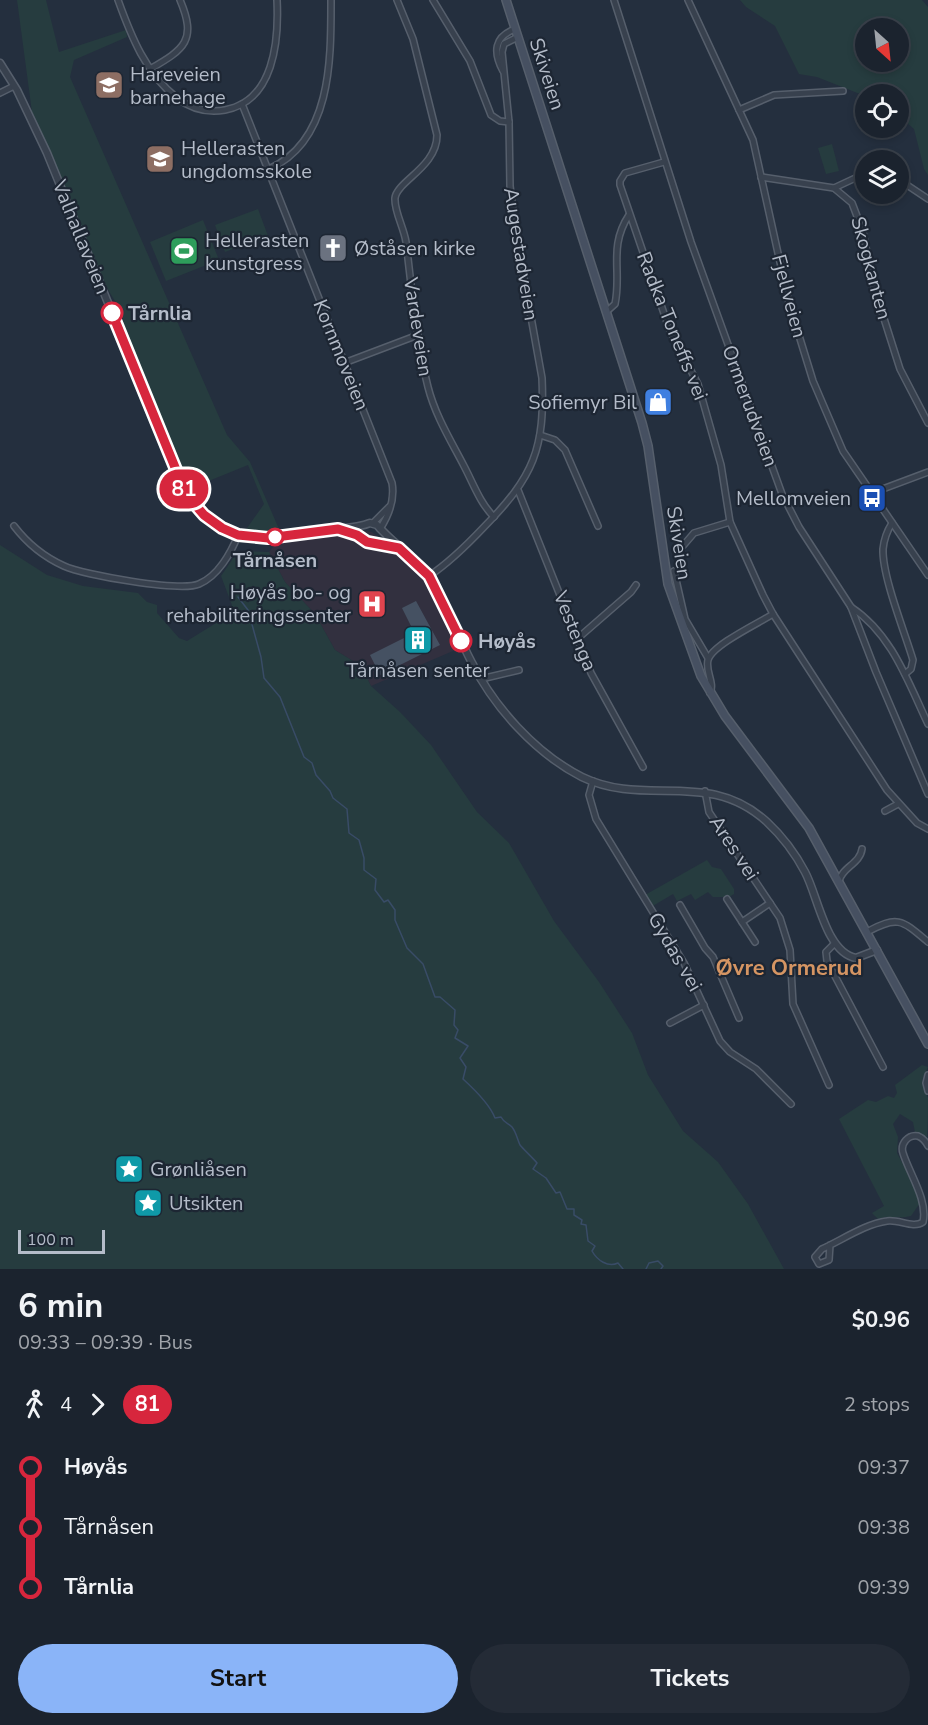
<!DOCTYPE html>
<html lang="en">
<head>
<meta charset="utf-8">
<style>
	body { margin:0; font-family:"Nunito Sans",sans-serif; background:#242b36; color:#f1f3f6; height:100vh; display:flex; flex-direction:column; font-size:22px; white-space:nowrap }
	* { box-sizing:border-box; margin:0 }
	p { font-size:20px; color:#a0a4aa }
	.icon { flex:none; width:33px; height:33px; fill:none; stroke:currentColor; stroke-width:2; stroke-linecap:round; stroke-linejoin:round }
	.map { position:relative; height:1269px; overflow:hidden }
	.sheet { display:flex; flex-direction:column; background:#1b232e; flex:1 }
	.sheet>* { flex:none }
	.badge { padding:0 12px; border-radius:20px; font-size:21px; line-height:39px }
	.needle { width:39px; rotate:153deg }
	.tools { position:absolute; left:855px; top:18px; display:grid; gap:12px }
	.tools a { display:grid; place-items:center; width:54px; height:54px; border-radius:50%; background:#1b232e; box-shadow:0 3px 9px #0003,0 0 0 2px #39404a; font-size:30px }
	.scale { position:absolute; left:18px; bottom:15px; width:87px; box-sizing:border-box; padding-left:6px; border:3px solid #b4bcc9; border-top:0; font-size:16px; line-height:21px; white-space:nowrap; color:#b4bcc9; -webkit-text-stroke:4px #1d2633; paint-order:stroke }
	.map>.badge { position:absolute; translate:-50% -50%; box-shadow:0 0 0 3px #fff }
	.legs { display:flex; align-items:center; gap:9px; height:66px; padding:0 18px; font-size:20px }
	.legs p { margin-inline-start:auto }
	.summary { display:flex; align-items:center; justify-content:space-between; height:102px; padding:0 18px }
	h1 { font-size:33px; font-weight:700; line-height:45px }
	.action { display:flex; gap:12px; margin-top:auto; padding:12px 18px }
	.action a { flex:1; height:69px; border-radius:36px; background:#8ab4f8; color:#111; font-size:24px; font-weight:700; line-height:69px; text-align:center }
	.action a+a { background:#242b36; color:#f1f3f6 }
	ul { padding:0 18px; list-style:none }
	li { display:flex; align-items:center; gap:21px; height:60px; font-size:22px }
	li i { display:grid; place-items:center; width:9px; height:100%; margin:0 8px; background:currentColor }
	li i::after { content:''; width:15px; height:15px; margin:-8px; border:4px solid; border-radius:50%; background:#1b232e }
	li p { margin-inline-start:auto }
	li:first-child i { background:linear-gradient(#0000 50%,currentColor 0) }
	li:last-child i { background:linear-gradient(currentColor 50%,#0000 0) }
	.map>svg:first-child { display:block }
</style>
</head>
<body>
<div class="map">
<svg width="928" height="1269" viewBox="0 0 928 1269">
	<rect width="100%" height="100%" fill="#242f3e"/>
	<path fill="#32303f" d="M 345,528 L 372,532 L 419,570 L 435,593 L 460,648 L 371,686 L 361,666 L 335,650 L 315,614 L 285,582 L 269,552 L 282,536 Z"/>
	<g fill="#263c3f" fill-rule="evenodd">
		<path d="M 17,0 L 46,0 L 59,52 L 126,30 L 127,37 L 74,60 L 70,77 L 227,435 L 250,462 L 282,536 L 245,531 L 264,504 L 248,465 L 189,489 L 124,330 C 126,312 110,296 103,280 L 32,112 Z"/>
		<path d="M 740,0 L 922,0 L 928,7 L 928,175 L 924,169 L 914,129 L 899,116 L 898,94 L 865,96 L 817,77 L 799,74 L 775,26 L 746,7 ZM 866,28 L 898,28 L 898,62 L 866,62 Z"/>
		<path d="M 832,144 L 839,171 L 826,174 L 818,148 Z"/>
		<path d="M 258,209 L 268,236 L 225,252 L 215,225 Z"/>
		<path d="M 203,220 L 219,260 L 166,281 L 150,242 Z"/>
		<path d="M 0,545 L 47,575 L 83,586 L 138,593 L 147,602 L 157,605 L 157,613 L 179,638 L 187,641 L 221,620 L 232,605 L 221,576 L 238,551 L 269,552 L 285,582 L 315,614 L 335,650 L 361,666 L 371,686 L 400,712 L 431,745 L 477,812 L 509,843 L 554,921 L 599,982 L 632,1033 L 648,1075 L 683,1131 L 718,1162 L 748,1204 L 784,1269 L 0,1269 Z"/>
		<path d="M 707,860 L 712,867 L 721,869 L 734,889 L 734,894 L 729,897 L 713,897 L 708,892 L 695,900 L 691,894 L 677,901 L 673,894 L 651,907 L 645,895 Z"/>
		<path d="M 922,1065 L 928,1067 C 919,1086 922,1080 928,1098 C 928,1108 928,1127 927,1137 L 915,1132 L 913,1122 L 900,1114 L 893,1124 L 898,1137 L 897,1153 L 922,1200 L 911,1216 C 900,1219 890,1215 878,1219 L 872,1213 L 884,1206 L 839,1119 L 868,1100 L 876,1102 L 888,1096 L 894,1098 L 897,1093 L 895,1085 Z"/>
	</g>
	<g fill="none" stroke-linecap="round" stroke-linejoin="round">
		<g stroke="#394c67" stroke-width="1.5">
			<path d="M 238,597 L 248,610 L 261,657 L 264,678 L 280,697 L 304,757 L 312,763 L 316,775 L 330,791 L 333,798 L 347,809 L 349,833 L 359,840 L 364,858 L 364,870 L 376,879 L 375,890 L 384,902 L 388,900 L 395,910 L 395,920 L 407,948 L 423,964 L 435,997 L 440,997 L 455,1010 L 454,1025 L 458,1030 L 455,1038 L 468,1046 L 460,1058 L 466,1067 L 463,1079 C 474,1089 490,1105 495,1118 L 501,1117 C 504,1123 508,1123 512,1127 C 516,1132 517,1138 520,1145 C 523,1149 533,1158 537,1163 L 533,1169 L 546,1178 L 556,1193 L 560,1192 L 567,1209 L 574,1209 L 574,1215 L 582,1220 L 581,1224 L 586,1225 L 588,1241 L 595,1246 L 592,1251 C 597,1260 608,1268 618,1263 L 623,1269"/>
			<path d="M 646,1269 L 649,1263 L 658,1261 L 663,1266 L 661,1269"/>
		</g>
	</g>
	<g fill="#455162">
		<path d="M 327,236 L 335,246 L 341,243 L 344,252 L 326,259 L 320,241 Z"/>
		<path d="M 416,601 L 440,645 L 380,675 L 370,655 L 410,635 L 411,626 L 402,608 Z"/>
	</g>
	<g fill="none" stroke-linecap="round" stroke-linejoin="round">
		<g stroke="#565f6c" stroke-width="8">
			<g id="minor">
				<path d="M 118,0 C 131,36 146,74 177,98 C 190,108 207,113 225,110 C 274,101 279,41 277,0"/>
				<path d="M 397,0 L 413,39 L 437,135 C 437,167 397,181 395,198 C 394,211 404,228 406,242 C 412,290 416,340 428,387 C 435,415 451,441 464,466 C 473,483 480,503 494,517"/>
				<path d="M 433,0 L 470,61 L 491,115 L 500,121 L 509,122"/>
				<path d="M 614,0 L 691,242 L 782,494 L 799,527 L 851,607 L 876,672 L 928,794"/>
				<path d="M 688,0 L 753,140 L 789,303 L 813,381 L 843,451 L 928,575"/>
				<path d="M 150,69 C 185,49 197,40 180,0"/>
				<path d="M 503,71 C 493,52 494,37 515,29"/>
				<path d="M 0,93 L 14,86"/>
				<path d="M 242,104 L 392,483 C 395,500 389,515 380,529"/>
				<path d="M 739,110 L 774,95 L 843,91"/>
				<path d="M 664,162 L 625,173 L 620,181 L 620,185 L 670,331 L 698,384 L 721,465 L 730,522 L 763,595 L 773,614 L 887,790 L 917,823 L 928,829"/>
				<path d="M 269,169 C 332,141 331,59 331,0"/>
				<path d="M 761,177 L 834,188 L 852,203 L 863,232 L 873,284 L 900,369 L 928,423"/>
				<path d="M 898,179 L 928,199"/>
				<path d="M 834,188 L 866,173"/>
				<path d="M 606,312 L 615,304 C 622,271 608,247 629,215"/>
				<path d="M 344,363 L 418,335"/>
				<path d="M 540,435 L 555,440 L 565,450 L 598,526"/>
				<path d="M 518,490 L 591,673 L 643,767"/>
				<path d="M 872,493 L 928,472"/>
				<path d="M 373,523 L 389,507"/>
				<path d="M 892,523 C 887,531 884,539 883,549 C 882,576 905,633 913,660 L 911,669 L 905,674"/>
				<path d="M 14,526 C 27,543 44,557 64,566 C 83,575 181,592 199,584 C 218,576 231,553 238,535"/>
				<path d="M 682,547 L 694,533 L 730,522"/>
				<path d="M 674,571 L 685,619 L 708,658"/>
				<path d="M 429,576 C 450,562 467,545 484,527 C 534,476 545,449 542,378 L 518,245 L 510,186 L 509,122 L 502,52 L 504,44 L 518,37"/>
				<path d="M 851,607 C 892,634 908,682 928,724"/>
				<path d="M 577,639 L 631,592 L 636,585"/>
				<path d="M 481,679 L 519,670"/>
				<path d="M 710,693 C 715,683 705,671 708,660 C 712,645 759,623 773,614"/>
				<path d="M 593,781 L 589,795 L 596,819 L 684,963 L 720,1041 L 730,1052 L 756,1069 L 791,1104"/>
				<path d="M 705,791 L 709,812 L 780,918 L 790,950 L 793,1004 L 829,1085"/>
				<path d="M 885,811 L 898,804"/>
				<path d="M 839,881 C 842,867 860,864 862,849"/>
				<path d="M 727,899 L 742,922"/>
				<path d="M 680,905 L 705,948 L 713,957 L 739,1018"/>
				<path d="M 867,932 C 898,915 902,920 928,942"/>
				<path d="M 755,942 L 742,922 L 770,903"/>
				<path d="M 834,944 L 826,952 L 827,961 L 883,1067"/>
				<path d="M 670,1023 L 704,1005"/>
				<path d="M 928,1075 L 926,1083 L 928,1091"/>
				<path d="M 830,1245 L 829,1260 L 819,1264 L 815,1257 L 822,1249 C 842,1240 865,1224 887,1221 C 899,1219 913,1229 923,1222 C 928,1200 909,1173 903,1153 C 900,1144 908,1134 918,1136 C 923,1138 926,1142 928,1146"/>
			</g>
		</g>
		<g stroke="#565f6c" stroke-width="9">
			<g id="tertiary">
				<path d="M 0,63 L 17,90 L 47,153 L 181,482 C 211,548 259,539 320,531 C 336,528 355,529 370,523 L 377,525 C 393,544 417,558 431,579 C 447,605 457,634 471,661 C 494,707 535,753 582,777 C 646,808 708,768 767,822 C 782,836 795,853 805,872 C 818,896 826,953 856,958 L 877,950"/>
				<path d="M 338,529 L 357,535 L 367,542 L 398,548"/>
			</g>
		</g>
		<g stroke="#565f6c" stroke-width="10">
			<path id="secondary" d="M 506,0 L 642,423 L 648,446 L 668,584 L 701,676 L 725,716 L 809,828 L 928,1044"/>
		</g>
		<use href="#minor" stroke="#38414e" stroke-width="5"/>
		<use href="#tertiary" stroke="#38414e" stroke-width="6"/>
		<use href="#secondary" stroke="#465061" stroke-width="7"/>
	</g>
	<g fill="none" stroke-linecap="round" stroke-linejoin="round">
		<g stroke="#fff" stroke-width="14">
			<path id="line-1" d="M 112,313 L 181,482 L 191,500 L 204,515 L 222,528 L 238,535 L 268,538 L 338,529 L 357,535 L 367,542 L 399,548 L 429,576 L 461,641"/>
		</g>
		<use href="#line-1" stroke="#d7263d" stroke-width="9"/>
	</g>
	<defs>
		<g id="school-square" transform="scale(1.5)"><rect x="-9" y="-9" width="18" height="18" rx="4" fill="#8d6e63" stroke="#1d2633"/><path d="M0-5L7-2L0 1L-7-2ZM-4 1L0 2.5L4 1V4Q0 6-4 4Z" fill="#fff"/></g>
		<g id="church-square" transform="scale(1.5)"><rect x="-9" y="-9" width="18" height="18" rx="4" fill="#6b7280" stroke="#1d2633"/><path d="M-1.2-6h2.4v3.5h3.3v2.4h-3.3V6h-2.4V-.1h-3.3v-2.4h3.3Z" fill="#fff"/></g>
		<g id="stadium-square" transform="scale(1.5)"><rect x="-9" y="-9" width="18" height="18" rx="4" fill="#2e9e5b" stroke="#1d2633"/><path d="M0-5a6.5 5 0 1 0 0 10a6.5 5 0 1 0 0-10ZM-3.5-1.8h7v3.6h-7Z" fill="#fff"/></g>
		<g id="shop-square" transform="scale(1.5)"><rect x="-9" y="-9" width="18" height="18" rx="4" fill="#3f7fe0" stroke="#1d2633"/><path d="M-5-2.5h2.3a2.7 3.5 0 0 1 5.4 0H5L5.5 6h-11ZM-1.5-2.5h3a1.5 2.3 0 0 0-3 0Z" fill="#fff"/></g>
		<g id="bus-square" transform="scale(1.5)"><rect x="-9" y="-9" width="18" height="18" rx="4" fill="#1a4fb4" stroke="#1d2633"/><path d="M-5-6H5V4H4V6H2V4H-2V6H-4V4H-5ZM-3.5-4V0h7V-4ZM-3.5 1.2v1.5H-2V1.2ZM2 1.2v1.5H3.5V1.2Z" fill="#fff"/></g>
		<g id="hospital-square" transform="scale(1.5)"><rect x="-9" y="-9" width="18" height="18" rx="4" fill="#e0444e" stroke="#1d2633"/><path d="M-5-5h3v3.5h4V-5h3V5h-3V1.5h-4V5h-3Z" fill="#fff"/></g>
		<g id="building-square" transform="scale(1.5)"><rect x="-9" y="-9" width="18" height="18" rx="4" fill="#0f9aa8" stroke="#1d2633"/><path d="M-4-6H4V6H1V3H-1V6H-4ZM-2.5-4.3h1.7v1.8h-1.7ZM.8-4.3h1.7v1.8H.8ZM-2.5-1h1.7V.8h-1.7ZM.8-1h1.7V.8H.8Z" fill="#fff"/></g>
		<g id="sight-square" transform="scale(1.5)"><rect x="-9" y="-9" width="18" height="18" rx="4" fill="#0f9aa8" stroke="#1d2633"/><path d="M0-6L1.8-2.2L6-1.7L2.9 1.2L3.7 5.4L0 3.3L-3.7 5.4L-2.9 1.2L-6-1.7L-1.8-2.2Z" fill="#fff"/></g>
	</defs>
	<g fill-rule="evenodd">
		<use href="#school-square" x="109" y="85"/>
		<use href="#school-square" x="160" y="159"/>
		<use href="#church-square" x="333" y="248"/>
		<use href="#stadium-square" x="184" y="251"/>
		<use href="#shop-square" x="658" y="402"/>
		<use href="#bus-square" x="872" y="498"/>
		<use href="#hospital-square" x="372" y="604"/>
		<use href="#building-square" x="418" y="640"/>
		<use href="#sight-square" x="129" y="1169"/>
		<use href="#sight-square" x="148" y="1203"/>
	</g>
	<g fill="#fff" stroke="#d7263d" stroke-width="3">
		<circle cx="112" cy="313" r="10"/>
		<circle cx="275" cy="537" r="8"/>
		<circle cx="461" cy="641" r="10"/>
	</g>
	<g text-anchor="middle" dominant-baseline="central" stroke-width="4.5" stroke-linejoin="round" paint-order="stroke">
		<g font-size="20" fill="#b4bcc9" stroke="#1d2633" text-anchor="start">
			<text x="130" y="74">Hareveien<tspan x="130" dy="23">barnehage</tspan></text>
			<text x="181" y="148">Hellerasten<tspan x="181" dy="23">ungdomsskole</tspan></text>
			<text x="205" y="240">Hellerasten<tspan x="205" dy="23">kunstgress</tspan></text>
			<text x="354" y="248">Øståsen kirke</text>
			<text x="637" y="402" text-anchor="end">Sofiemyr Bil</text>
			<text x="851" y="498" text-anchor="end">Mellomveien</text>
			<text x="351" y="592" text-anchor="end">Høyås bo- og<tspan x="351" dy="23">rehabiliteringssenter</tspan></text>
			<text x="418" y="670" text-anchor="middle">Tårnåsen senter</text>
			<text x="150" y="1169">Grønliåsen</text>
			<text x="169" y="1203">Utsikten</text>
		</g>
		<g font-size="20" fill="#b4bcc9" stroke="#1d2633">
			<text transform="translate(547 74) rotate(72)">Skiveien</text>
			<text transform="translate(81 237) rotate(68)">Valhallaveien</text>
			<text transform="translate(521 254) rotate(81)">Augestadveien</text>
			<text transform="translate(871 268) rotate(75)">Skogkanten</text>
			<text transform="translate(789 296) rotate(75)">Fjellveien</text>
			<text transform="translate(672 326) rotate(68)">Radka Toneffs vei</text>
			<text transform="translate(418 327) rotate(81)">Vardeveien</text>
			<text transform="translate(341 355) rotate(68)">Kornmoveien</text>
			<text transform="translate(750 406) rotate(70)">Ormerudveien</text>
			<text transform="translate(679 543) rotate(81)">Skiveien</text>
			<text transform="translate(575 631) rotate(68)">Vestenga</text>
			<text transform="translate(734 848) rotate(57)">Ares vei</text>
			<text transform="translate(675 952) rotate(60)">Gydas vei</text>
		</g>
		<g font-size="20" font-weight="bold" fill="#b4bcc9" stroke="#1d2633" text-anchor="start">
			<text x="128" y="313">Tårnlia</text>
			<text x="275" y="560" text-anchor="middle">Tårnåsen</text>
			<text x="478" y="641">Høyås</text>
		</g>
		<g font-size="22" font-weight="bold" fill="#d59563" stroke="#1d2633">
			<text x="789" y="968">Øvre Ormerud</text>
		</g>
	</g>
</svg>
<div class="tools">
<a><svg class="needle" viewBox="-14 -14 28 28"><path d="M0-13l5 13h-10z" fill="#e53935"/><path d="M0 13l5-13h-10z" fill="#a0a4aa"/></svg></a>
<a><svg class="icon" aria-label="locate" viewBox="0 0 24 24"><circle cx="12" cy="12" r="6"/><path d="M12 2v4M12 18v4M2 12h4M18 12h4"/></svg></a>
<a><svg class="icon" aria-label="layers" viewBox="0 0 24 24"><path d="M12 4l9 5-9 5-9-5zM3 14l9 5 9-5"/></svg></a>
</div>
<div class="scale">100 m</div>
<b class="badge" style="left:184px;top:489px;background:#d7263d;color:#fff">81</b>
</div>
<section class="sheet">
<div class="summary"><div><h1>6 min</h1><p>09:33 – 09:39 · Bus</p></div><b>$0.96</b></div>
<div class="legs"><svg class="icon" aria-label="walk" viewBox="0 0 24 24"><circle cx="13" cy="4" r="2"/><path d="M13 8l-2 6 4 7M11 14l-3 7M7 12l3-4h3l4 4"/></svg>4<svg class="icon" aria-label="forward" viewBox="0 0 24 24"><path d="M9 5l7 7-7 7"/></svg><b class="badge" style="background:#d7263d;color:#fff">81</b><p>2 stops</p></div>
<ul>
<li><i style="color:#d7263d"></i><b>Høyås</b><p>09:37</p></li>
<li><i style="color:#d7263d"></i><span>Tårnåsen</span><p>09:38</p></li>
<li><i style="color:#d7263d"></i><b>Tårnlia</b><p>09:39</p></li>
</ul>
<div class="action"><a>Start</a><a>Tickets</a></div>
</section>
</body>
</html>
